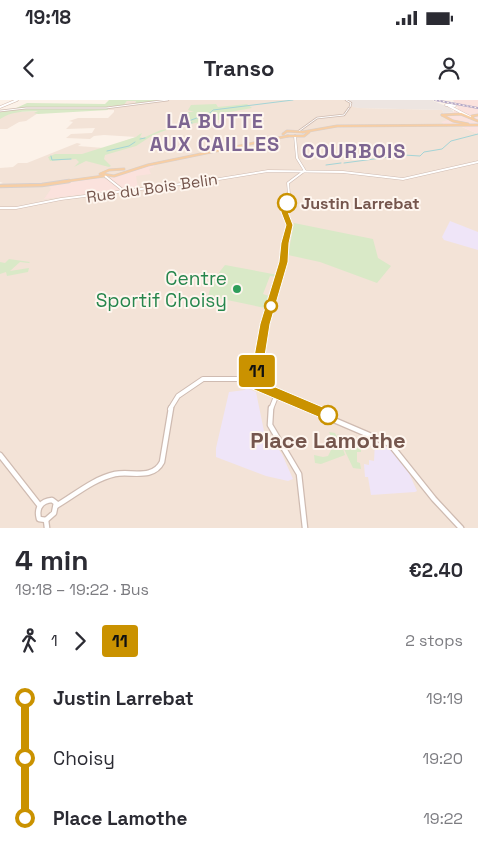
<!DOCTYPE html>
<html lang="en">
<head>
<meta charset="utf-8">
<style>
	body { margin:0; font-family:"Space Grotesk",sans-serif; background:#f7f7f7; color:#2b2b33; height:100vh; display:flex; flex-direction:column; font-size:19px; white-space:nowrap }
	* { box-sizing:border-box; margin:0 }
	p { font-size:16px; color:#7c7c81 }
	.icon { flex:none; width:28px; height:28px; fill:none; stroke:currentColor; stroke-width:2; stroke-linecap:round; stroke-linejoin:round }
	.map { position:relative; height:428px; overflow:hidden }
	.details { display:flex; flex-direction:column; background:#fff; flex:1 }
	.details>* { flex:none }
	.badge { padding:0 10px; border-radius:4px; font-size:18px; line-height:32px }
	.map>.badge { position:absolute; translate:-50% -50%; box-shadow:0 0 0 2px #fff }
	.legs { display:flex; align-items:center; gap:8px; height:55px; padding:0 15px; font-size:16px }
	.legs p { margin-inline-start:auto }
	.head { display:flex; align-items:center; justify-content:space-between; height:85px; padding:0 15px }
	h1 { font-size:28px; font-weight:800; line-height:38px }
	ul { padding:0 15px; list-style:none }
	li { display:flex; align-items:center; gap:18px; height:60px; font-size:19px }
	li i { display:grid; place-items:center; width:8px; height:100%; margin:0 6px; background:currentColor }
	li i::after { content:''; width:12px; height:12px; margin:-6px; border:4px solid; border-radius:50%; background:#fff }
	li p { margin-inline-start:auto }
	li:first-child i { background:linear-gradient(#0000 50%,currentColor 0) }
	li:last-child i { background:linear-gradient(currentColor 50%,#0000 0) }
	.status { display:flex; justify-content:space-between; align-items:center; height:35px; padding:0 25px; background:#fff; direction:ltr }
	.status svg { height:14px; fill:currentColor }
	header { display:flex; justify-content:space-between; align-items:center; height:65px; padding:0 15px; background:#fff; font-size:22px; font-weight:800 }
	.map>svg:first-child { display:block }
</style>
</head>
<body>
<div class="status"><b>19:18</b><svg viewBox="0 0 49 12"><path d="M0 12V9h3v3zM5 12V6h3v6zM10 12V3h3v9zM15 12V0h3v12zM26 1h20v11H26zM47 4h2v5h-2z"/></svg></div>
<header><svg class="icon" aria-label="back" viewBox="0 0 24 24"><path d="M15 5l-7 7 7 7"/></svg>Transo<svg class="icon" aria-label="person" viewBox="0 0 24 24"><circle cx="12" cy="8" r="4"/><path d="M4 21q1-7 8-7t8 7"/></svg></header>
<div class="map">
<svg width="478" height="428" viewBox="0 0 478 428">
	<rect width="100%" height="100%" fill="#fcf2e9"/>
	<g fill="#f3e3d7">
		<path d="M 166,0 L 347,0 L 352,6 L 359,8 L 442,10 L 444,13 L 441,15 L 449,20 L 446,26 L 462,27 L 478,34 L 478,428 L 0,428 L 0,84 L 3,83 L 0,82 L 0,68 L 13,67 L 18,63 L 27,63 L 77,43 L 81,44 L 78,46 L 104,48 L 136,37 L 104,35 L 94,36 L 90,39 L 66,38 L 71,34 L 92,33 L 95,28 L 66,29 L 73,22 L 69,21 L 78,18 L 108,18 L 114,12 L 114,10 L 108,10 L 108,6 L 123,6 L 127,1 L 136,1 L 135,5 Z"/>
		<path d="M 41,11 L 26,21 L 19,22 L 7,29 L 0,29 L 0,18 L 3,16 L 13,12 Z"/>
	</g>
	<g fill="#fbe2dd">
		<path d="M 453,0 L 478,0 L 478,34 L 462,27 L 446,26 L 441,22 L 448,20 L 441,15 L 444,13 L 454,12 L 454,9 L 458,8 Z"/>
		<path d="M 154,65 L 154,67 L 149,69 L 151,74 L 136,76 L 138,88 L 44,99 L 51,89 L 49,87 L 55,85 L 97,78 L 106,79 L 119,76 L 125,71 Z"/>
	</g>
	<path fill="#ede5e1" d="M 347,0 L 434,0 L 433,1 L 449,7 L 454,12 L 444,13 L 442,10 L 359,8 L 353,7 Z"/>
	<g fill="#efe5f8">
		<path d="M 450,121 L 478,132 L 478,150 L 444,140 L 442,137 Z"/>
		<path d="M 246,288 L 256,292 L 265,336 L 269,336 L 282,354 L 293,379 L 288,381 L 266,376 L 216,357 L 216,348 L 229,292 L 245,290 Z"/>
		<path d="M 375,342 L 389,348 L 395,355 L 409,373 L 417,391 L 415,392 L 371,395 L 368,377 L 365,377 L 364,364 L 369,365 L 369,360 L 374,361 Z"/>
	</g>
	<g fill="#d9e9c7">
		<path d="M 109,0 L 166,0 L 134,5 L 136,1 L 127,1 L 123,6 L 108,6 L 108,10 L 38,14 L 34,13 L 38,11 C 22,12 12,11 0,19 L 0,12 L 12,10 L 27,3 L 105,4 Z"/>
		<path d="M 216,4 L 218,7 L 247,4 L 252,8 L 230,12 L 222,19 L 202,24 L 201,22 L 190,24 L 181,21 L 185,19 L 181,17 L 186,12 L 194,12 L 188,10 L 191,5 Z"/>
		<path d="M 169,29 L 153,35 L 136,46 L 105,55 L 104,59 L 111,66 L 109,67 L 86,61 L 74,67 L 79,62 L 76,59 L 50,61 L 48,57 L 55,54 L 82,54 L 136,37 L 140,34 L 142,33 L 140,37 L 143,38 L 161,30 Z"/>
		<path d="M 294,123 L 373,139 L 378,158 L 391,166 L 377,183 L 320,162 L 288,155 Z"/>
		<path d="M 9,159 L 30,162 L 29,163 L 20,162 L 10,171 L 29,168 L 28,172 L 7,176 L 6,172 L 0,174 L 0,162 L 5,163 Z"/>
		<path d="M 225,165 L 278,175 L 277,177 L 270,176 L 263,194 L 272,197 L 268,207 L 265,208 L 208,196 L 213,180 Z"/>
		<path d="M 329,332 L 335,333 L 342,347 L 339,349 L 343,349 L 345,355 L 321,364 L 315,363 L 314,355 L 323,357 L 328,356 L 331,350 L 328,346 L 333,341 Z"/>
		<path d="M 337,334 L 361,346 L 361,352 L 357,352 L 357,362 L 360,363 L 361,369 L 353,368 Z"/>
	</g>
	<g fill="none" stroke-linecap="round" stroke-linejoin="round">
		<g stroke="#a4d4d6" stroke-width="1">
			<path d="M 192,23 L 186,22 L 210,13 L 213,10 L 293,0"/>
			<path d="M 140,39 L 145,38"/>
			<path d="M 107,51 L 129,46 L 135,42"/>
			<path d="M 51,56 L 52,60 L 71,59"/>
			<path d="M 344,63 L 404,55 L 420,56 L 424,52 L 442,49 L 451,41 L 478,34"/>
			<path d="M 326,65 L 341,63"/>
		</g>
		<g stroke="#cfbbb1" stroke-width="2.5">
			<g id="tertiary-far4">
				<path d="M 346,0 L 351,3 L 350,7"/>
				<path d="M 0,11 L 26,8 L 106,8 L 168,0"/>
				<path d="M 299,31 L 317,18 L 344,15 L 349,8"/>
			</g>
		</g>
		<g stroke="#cfbbb1" stroke-width="3">
			<g id="tertiary-far3">
				<path d="M 295,36 L 297,58 L 305,71"/>
				<path d="M 105,76 L 124,91"/>
				<path d="M 0,108 L 16,108 L 61,99 L 213,80 L 268,71 L 343,72 L 403,79 L 478,62"/>
				<path d="M 286,141 L 289,125 L 285,112 L 289,94 L 288,83 L 304,71"/>
			</g>
		</g>
		<g stroke="#cfbbb1" stroke-width="5">
			<path id="tertiary-far2" d="M 268,215 L 281,175 L 286,139"/>
		</g>
		<g stroke="#cfbbb1" stroke-width="6">
			<g id="tertiary-far1">
				<path d="M 254,284 L 268,213"/>
				<path d="M 170,309 L 178,296 L 203,279 L 241,279 L 309,309"/>
				<path d="M 271,309 L 277,294"/>
			</g>
		</g>
		<g stroke="#cfbbb1" stroke-width="7">
			<g id="tertiary">
				<path d="M 271,308 L 270,325 L 299,374 L 305,428"/>
				<path d="M 306,308 L 390,344 L 434,399 L 461,428"/>
				<path d="M 0,355 L 40,406"/>
				<path d="M 52,400 L 56,403 L 54,413 L 46,420 L 39,419 C 36,408 41,401 52,400 Z"/>
				<path d="M 56,406 C 75,395 93,379 115,374 C 131,371 153,380 162,362 L 171,308"/>
				<path d="M 46,420 L 47,428"/>
			</g>
		</g>
		<g stroke="#d2baaf" stroke-width="3">
			<g id="secondary">
				<path d="M 450,4 L 455,6 L 446,5 Z"/>
				<path d="M 449,6 L 470,17"/>
				<path d="M 0,7 L 17,0"/>
			</g>
		</g>
		<g stroke="#d8d0cd" stroke-width="3">
			<g id="primary-far1">
				<path d="M 442,15 L 453,21 L 468,24"/>
				<path d="M 442,15 L 461,14 L 478,21"/>
				<path d="M 473,18 L 472,16 L 478,15"/>
				<path d="M 303,32 L 337,26 L 478,25"/>
				<path d="M 283,34 L 287,31 L 303,32"/>
				<path d="M 287,36 L 304,36 L 309,32"/>
				<path d="M 100,74 L 109,70 L 124,69"/>
				<path d="M 102,74 L 114,76 L 148,65 L 288,36"/>
				<path d="M 60,82 L 104,76"/>
			</g>
		</g>
		<g stroke="#d8d0cd" stroke-width="4.5">
			<path id="primary" d="M 0,86 L 42,85 L 69,81"/>
		</g>
		<use href="#tertiary-far4" stroke="#fff" stroke-width="1"/>
		<use href="#tertiary-far3" stroke="#fff" stroke-width="2"/>
		<use href="#tertiary-far2" stroke="#fff" stroke-width="2.5"/>
		<use href="#tertiary-far1" stroke="#fff" stroke-width="4"/>
		<use href="#tertiary" stroke="#fff" stroke-width="4.5"/>
		<use href="#secondary" stroke="#fff" stroke-width="2"/>
		<use href="#primary-far1" stroke="#f7cea4" stroke-width="2"/>
		<use href="#primary" stroke="#f7cea4" stroke-width="2.5"/>
		<g stroke="#b3a7c6" stroke-width="2">
			<path id="rail" d="M 435,0 L 478,8"/>
		</g>
		<use href="#rail" stroke="#fef6ef" stroke-width="1" stroke-dasharray="2" stroke-linecap="butt"/>
	</g>
	<path fill="#ca9200" stroke="#fff" d="M 287,101 L 290,103 L 288,112 L 293,125 L 289,143 L 288,162 L 270,224 L 261,281 L 332,311 L 334,315 L 332,320 L 328,321 L 250,288 L 249,284 L 260,224 L 279,162 L 281,143 L 286,125 L 281,112 L 283,103 Z"/>
	<g fill="#fff" stroke="#ca9200" stroke-width="2.5">
		<circle cx="287" cy="103" r="9"/>
		<circle cx="271" cy="206" r="6"/>
		<circle cx="328" cy="315" r="9"/>
	</g>
	<circle fill="#2e9e5b" stroke="#fef6ef" stroke-width="2" cx="237" cy="189" r="5"/>
	<g text-anchor="middle" dominant-baseline="central" stroke-width="4" stroke-linejoin="round" paint-order="stroke">
		<g font-size="16" fill="#75564d" stroke="#fef6ef">
			<text transform="translate(152 88) rotate(-8)">Rue du Bois Belin</text>
		</g>
		<g font-size="16" font-weight="bold" fill="#75564d" stroke="#fef6ef" text-anchor="start">
			<text x="301" y="103">Justin Larrebat</text>
		</g>
		<g font-size="19" fill="#27864d" stroke="#fef6ef" text-anchor="end">
			<text x="227" y="178">Centre<tspan x="227" dy="22">Sportif Choisy</tspan></text>
		</g>
		<g font-size="20" font-weight="bold" letter-spacing="1" fill="#7d6591" stroke="#fef6ef">
			<text x="215" y="21">LA BUTTE<tspan x="215" dy="23">AUX CAILLES</tspan></text>
			<text x="354" y="51">COURBOIS</text>
		</g>
		<g font-size="22" font-weight="bold" fill="#75564d" stroke="#fef6ef">
			<text x="328" y="340">Place Lamothe</text>
		</g>
	</g>
</svg>
<b class="badge" style="left:257px;top:271px;background:#ca9200;color:#111">11</b>
</div>
<section class="details">
<div class="head"><div><h1>4 min</h1><p>19:18 – 19:22 · Bus</p></div><b>€2.40</b></div>
<div class="legs"><svg class="icon" aria-label="walk" viewBox="0 0 24 24"><circle cx="13" cy="4" r="2"/><path d="M13 8l-2 6 4 7M11 14l-3 7M7 12l3-4h3l4 4"/></svg>1<svg class="icon" aria-label="forward" viewBox="0 0 24 24"><path d="M9 5l7 7-7 7"/></svg><b class="badge" style="background:#ca9200;color:#111">11</b><p>2 stops</p></div>
<ul>
<li><i style="color:#ca9200"></i><b>Justin Larrebat</b><p>19:19</p></li>
<li><i style="color:#ca9200"></i><span>Choisy</span><p>19:20</p></li>
<li><i style="color:#ca9200"></i><b>Place Lamothe</b><p>19:22</p></li>
</ul>
</section>
</body>
</html>
